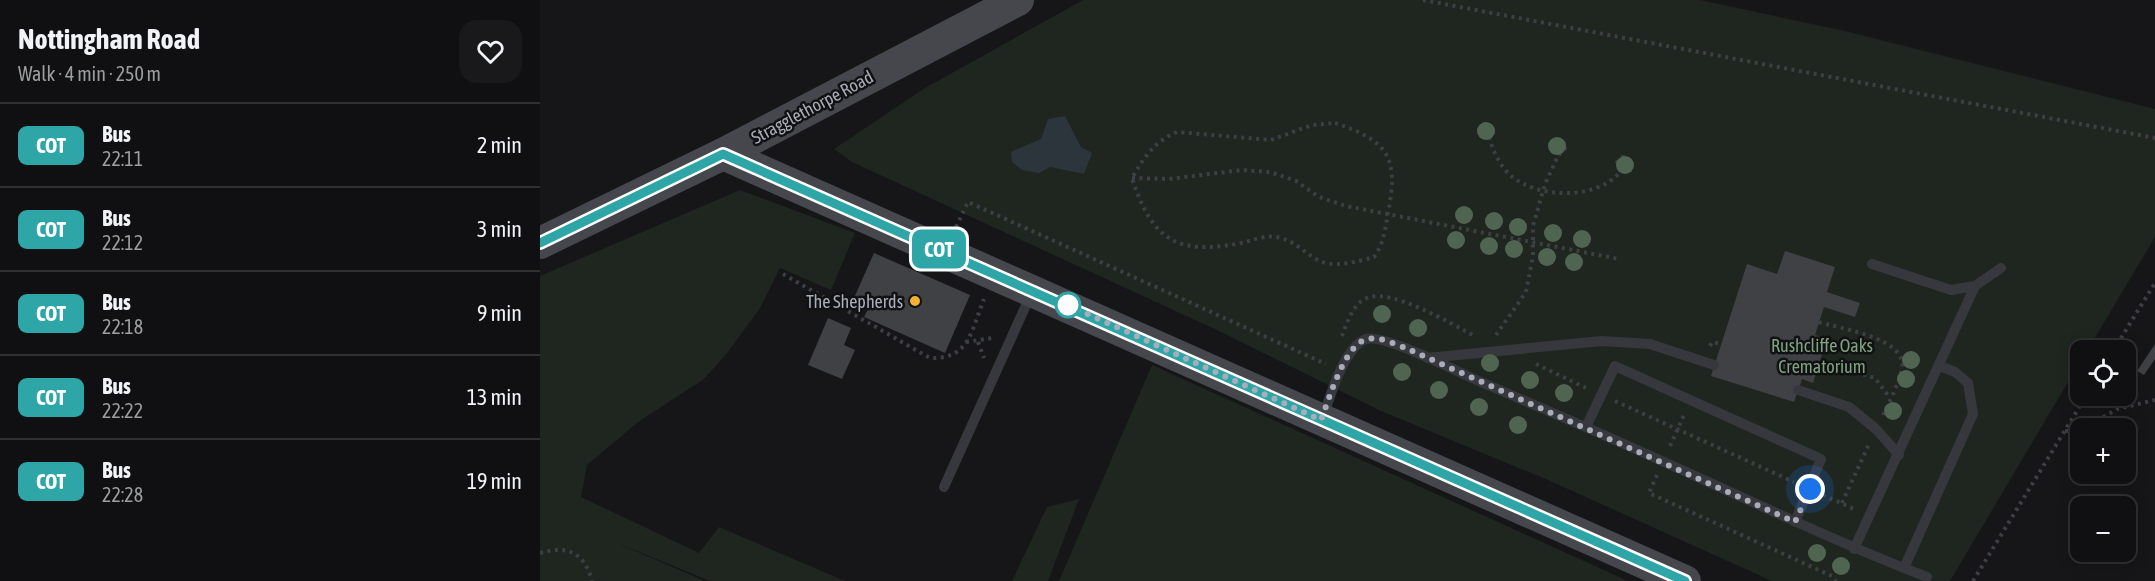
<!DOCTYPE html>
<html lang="en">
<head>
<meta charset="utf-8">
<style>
	body { margin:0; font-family:"Asap Condensed",sans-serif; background:#19191b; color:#f1f3f6; height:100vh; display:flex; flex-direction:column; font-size:22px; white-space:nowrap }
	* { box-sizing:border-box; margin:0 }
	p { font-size:20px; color:#9c9d9f }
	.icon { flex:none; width:33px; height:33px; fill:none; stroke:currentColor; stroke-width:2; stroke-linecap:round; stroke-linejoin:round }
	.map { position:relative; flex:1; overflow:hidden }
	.side { display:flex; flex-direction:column; background:#101012; width:540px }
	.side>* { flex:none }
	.badge { padding:0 12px; border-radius:9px; font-size:21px; line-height:39px }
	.controls { position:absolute; left:1530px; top:340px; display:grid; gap:12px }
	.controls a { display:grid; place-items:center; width:66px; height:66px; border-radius:12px; background:#101012; box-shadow:0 3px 15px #0003,0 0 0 2px #303032; font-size:30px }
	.you { position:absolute; width:30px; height:30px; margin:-15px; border:4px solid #fff; border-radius:50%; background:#1a73e8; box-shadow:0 0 0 9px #1a73e833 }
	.map>.badge { position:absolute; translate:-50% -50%; box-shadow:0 0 0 3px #fff }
	.round { display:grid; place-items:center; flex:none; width:63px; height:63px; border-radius:18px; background:#19191b }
	.overview { display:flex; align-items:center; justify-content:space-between; height:102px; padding:0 18px }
	h1 { font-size:28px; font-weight:700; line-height:45px }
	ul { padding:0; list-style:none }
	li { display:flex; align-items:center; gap:18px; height:84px; padding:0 18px; border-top:2px solid #303032 }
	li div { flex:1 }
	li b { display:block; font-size:22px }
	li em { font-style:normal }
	li .badge { min-width:66px; font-weight:700; text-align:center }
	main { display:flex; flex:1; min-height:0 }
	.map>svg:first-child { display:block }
</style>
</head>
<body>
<main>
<section class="side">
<div class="overview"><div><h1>Nottingham Road</h1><p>Walk · 4 min · 250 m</p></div><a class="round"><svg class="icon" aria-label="heart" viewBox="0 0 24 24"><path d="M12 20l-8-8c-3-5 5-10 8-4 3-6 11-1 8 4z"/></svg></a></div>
<ul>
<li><span class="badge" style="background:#2ea6a8;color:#fff">COT</span><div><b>Bus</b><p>22:11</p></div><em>2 min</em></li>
<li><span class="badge" style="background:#2ea6a8;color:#fff">COT</span><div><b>Bus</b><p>22:12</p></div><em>3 min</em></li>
<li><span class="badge" style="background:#2ea6a8;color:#fff">COT</span><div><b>Bus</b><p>22:18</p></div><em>9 min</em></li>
<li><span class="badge" style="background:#2ea6a8;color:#fff">COT</span><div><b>Bus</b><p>22:22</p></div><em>13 min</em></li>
<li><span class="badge" style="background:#2ea6a8;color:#fff">COT</span><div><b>Bus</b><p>22:28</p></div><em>19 min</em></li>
</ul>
</section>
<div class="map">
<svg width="1615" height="581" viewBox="0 0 1615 581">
	<rect width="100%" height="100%" fill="#161618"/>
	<g fill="#1e261f">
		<path d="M 543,0 L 1160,0 L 1305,31 L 1615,109 L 1615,237 L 1547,351 L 1540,351 L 1540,362 L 1410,581 L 1232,581 L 1008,480 L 841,411 L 679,331 L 312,162 L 294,149 L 385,88 Z"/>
		<path d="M 200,190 L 315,233 L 291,290 L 240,268 L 220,308 L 188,352 L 164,379 L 98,422 L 47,465 L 41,497 L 159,553 L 179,527 L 305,581 L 170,581 L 70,540 L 165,581 L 0,581 L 0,276 Z"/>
		<path d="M 612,365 L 1088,581 L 519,581 Z"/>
		<path d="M 539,499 L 508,581 L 472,581 L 507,507 Z"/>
	</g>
	<path fill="#2c353c" d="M 525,116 L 541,147 L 552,153 L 544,174 L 510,167 L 499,173 L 482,170 L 472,162 L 471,152 L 501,139 L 508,119 Z"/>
	<g fill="#404145">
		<path d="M 1245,251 L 1295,267 L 1287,292 L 1320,303 L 1315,317 L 1284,307 L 1275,335 L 1287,339 L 1273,383 L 1262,379 L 1254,402 L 1171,376 L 1207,264 L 1237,274 Z"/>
		<path d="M 334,253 L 430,295 L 405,353 L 324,317 L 330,305 L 314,298 Z"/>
		<path d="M 288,318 L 311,328 L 304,345 L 315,350 L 302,379 L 268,365 Z"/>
		<path d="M 1615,344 L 1615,359 L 1604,375 L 1597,371 Z"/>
	</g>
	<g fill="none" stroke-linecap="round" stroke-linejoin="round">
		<g stroke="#3d3f44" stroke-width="4" stroke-dasharray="3 4.5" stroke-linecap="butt">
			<path d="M 883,0 L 1615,138"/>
			<path d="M 795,123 C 849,141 859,158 848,213 C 845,230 844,243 834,257 C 816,262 792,269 776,259 C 764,252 755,242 741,238 C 725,233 711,242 696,244 C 634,255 611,237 592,178 C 604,157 614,142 637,132 L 731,140 L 772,125 Z"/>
			<circle cx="946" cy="131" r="7"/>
			<path d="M 949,137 C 953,151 959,164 969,174 C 995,199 1057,201 1081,171"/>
			<circle cx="1018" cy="147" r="7"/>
			<circle cx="1084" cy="164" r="7"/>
			<path d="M 592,178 L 629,179 L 702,170 L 730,172 L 756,181 L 779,197 L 806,206 L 1079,259"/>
			<path d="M 416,227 L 428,202 L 786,364"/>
			<path d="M 243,274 L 390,358 C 430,359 431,331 444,299"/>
			<path d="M 1279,322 C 1301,329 1367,338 1362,368 C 1359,384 1350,400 1343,415"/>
			<path d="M 956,335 L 986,292 L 993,256 L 993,226 L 1005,184 L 1019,154"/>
			<path d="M 802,336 C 807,323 813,303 827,298 C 852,288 911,324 935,336"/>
			<path d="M 426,342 L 452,338"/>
			<path d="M 438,342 L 444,358"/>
			<path d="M 1170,346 L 1172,342 L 1181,344"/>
			<path d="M 1573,351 L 1615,283"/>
			<path d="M 1280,362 L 1335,378 L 1350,398"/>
			<path d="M 996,364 L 1046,388"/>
			<path d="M 1075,401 L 1254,482"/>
			<path d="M 1544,429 L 1577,409 L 1615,400"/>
			<path d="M 1525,431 L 1540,431"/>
			<path d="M 1130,446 L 1144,415"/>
			<path d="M 1117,475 L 1109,493 L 1292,576 L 1296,581"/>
			<path d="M 1283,495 L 1314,509"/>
			<path d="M 1302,503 L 1329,444"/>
			<path d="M 0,553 C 27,545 44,552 52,581"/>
			<path d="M 1433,581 L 1546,396"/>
		</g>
		<g stroke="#37383d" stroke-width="10">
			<path d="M 1332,264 L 1411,290 L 1435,286"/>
			<path d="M 887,358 L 1062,341 L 1110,344 L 1174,365"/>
			<path d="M 1258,390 L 1309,407 L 1336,429 L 1359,455"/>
			<path d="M 783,417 C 790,397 804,347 826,339 C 842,333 914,370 932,378 C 996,406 1061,433 1124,462 C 1212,501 1298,543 1387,577"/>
			<path d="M 1046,427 L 1075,366 L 1281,459 L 1255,522"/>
			<path d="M 404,487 L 492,292"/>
			<path d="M 1314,549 L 1435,286 L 1461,268"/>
			<path d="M 1364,568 L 1433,414 L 1428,383 L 1415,372 L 1400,366"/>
		</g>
		<g stroke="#45474d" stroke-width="32">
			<path d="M 183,154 L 1145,581"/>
			<path d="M 0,243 L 183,154 L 478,0"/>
		</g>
	</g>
	<g fill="#506452">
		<circle cx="946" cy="131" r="9"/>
		<circle cx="1017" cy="146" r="9"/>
		<circle cx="1085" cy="165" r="9"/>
		<circle cx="924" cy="215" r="9"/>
		<circle cx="954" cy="221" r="9"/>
		<circle cx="978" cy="227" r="9"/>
		<circle cx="1013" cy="233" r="9"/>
		<circle cx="1042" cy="239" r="9"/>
		<circle cx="916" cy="240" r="9"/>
		<circle cx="949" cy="246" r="9"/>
		<circle cx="974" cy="249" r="9"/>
		<circle cx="1007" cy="257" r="9"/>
		<circle cx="1034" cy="262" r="9"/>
		<circle cx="842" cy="314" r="9"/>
		<circle cx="878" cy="328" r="9"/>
		<circle cx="1371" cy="360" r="9"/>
		<circle cx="950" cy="363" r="9"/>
		<circle cx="862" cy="372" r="9"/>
		<circle cx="1366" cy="379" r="9"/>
		<circle cx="990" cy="380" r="9"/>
		<circle cx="899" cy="390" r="9"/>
		<circle cx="1024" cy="393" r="9"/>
		<circle cx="939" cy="407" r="9"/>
		<circle cx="1353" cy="411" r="9"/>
		<circle cx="978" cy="425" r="9"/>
		<circle cx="1277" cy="553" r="9"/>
		<circle cx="1301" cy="566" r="9"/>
	</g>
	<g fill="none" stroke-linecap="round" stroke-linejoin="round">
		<g stroke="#fff" stroke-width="14">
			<path id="line" d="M 0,243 L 183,154 L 1145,581"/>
		</g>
		<use href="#line" stroke="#2ea6a8" stroke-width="9"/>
		<path stroke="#a8adb8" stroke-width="6" stroke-dasharray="0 10.8" d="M 528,305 L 781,420 C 789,400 804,345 827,339 C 840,336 857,345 868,349 L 1255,522 L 1270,489"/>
	</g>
	<circle fill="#f2b134" stroke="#111113" stroke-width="2" cx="375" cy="301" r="6"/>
	<circle fill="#fff" stroke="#2ea6a8" stroke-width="3" cx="528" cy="305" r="12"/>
	<g text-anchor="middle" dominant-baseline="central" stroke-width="5" stroke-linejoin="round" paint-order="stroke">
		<g font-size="18" fill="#a8adb8" stroke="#111113">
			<text transform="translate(272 107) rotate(-28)">Stragglethorpe Road</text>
		</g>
		<g font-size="18" fill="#a8adb8" stroke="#111113" text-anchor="end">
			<text x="363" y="301">The Shepherds</text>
		</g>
		<g font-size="18" fill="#7fa381" stroke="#111113">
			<text x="1282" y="345">Rushcliffe Oaks<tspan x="1282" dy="21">Crematorium</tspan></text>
		</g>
	</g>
</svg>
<div class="controls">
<a><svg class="icon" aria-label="locate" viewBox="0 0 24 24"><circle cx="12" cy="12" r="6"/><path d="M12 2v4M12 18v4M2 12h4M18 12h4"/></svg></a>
<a>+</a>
<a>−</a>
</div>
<div class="you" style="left:1270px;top:489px"></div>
<b class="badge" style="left:399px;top:249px;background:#2ea6a8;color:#fff">COT</b>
</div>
</main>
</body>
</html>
